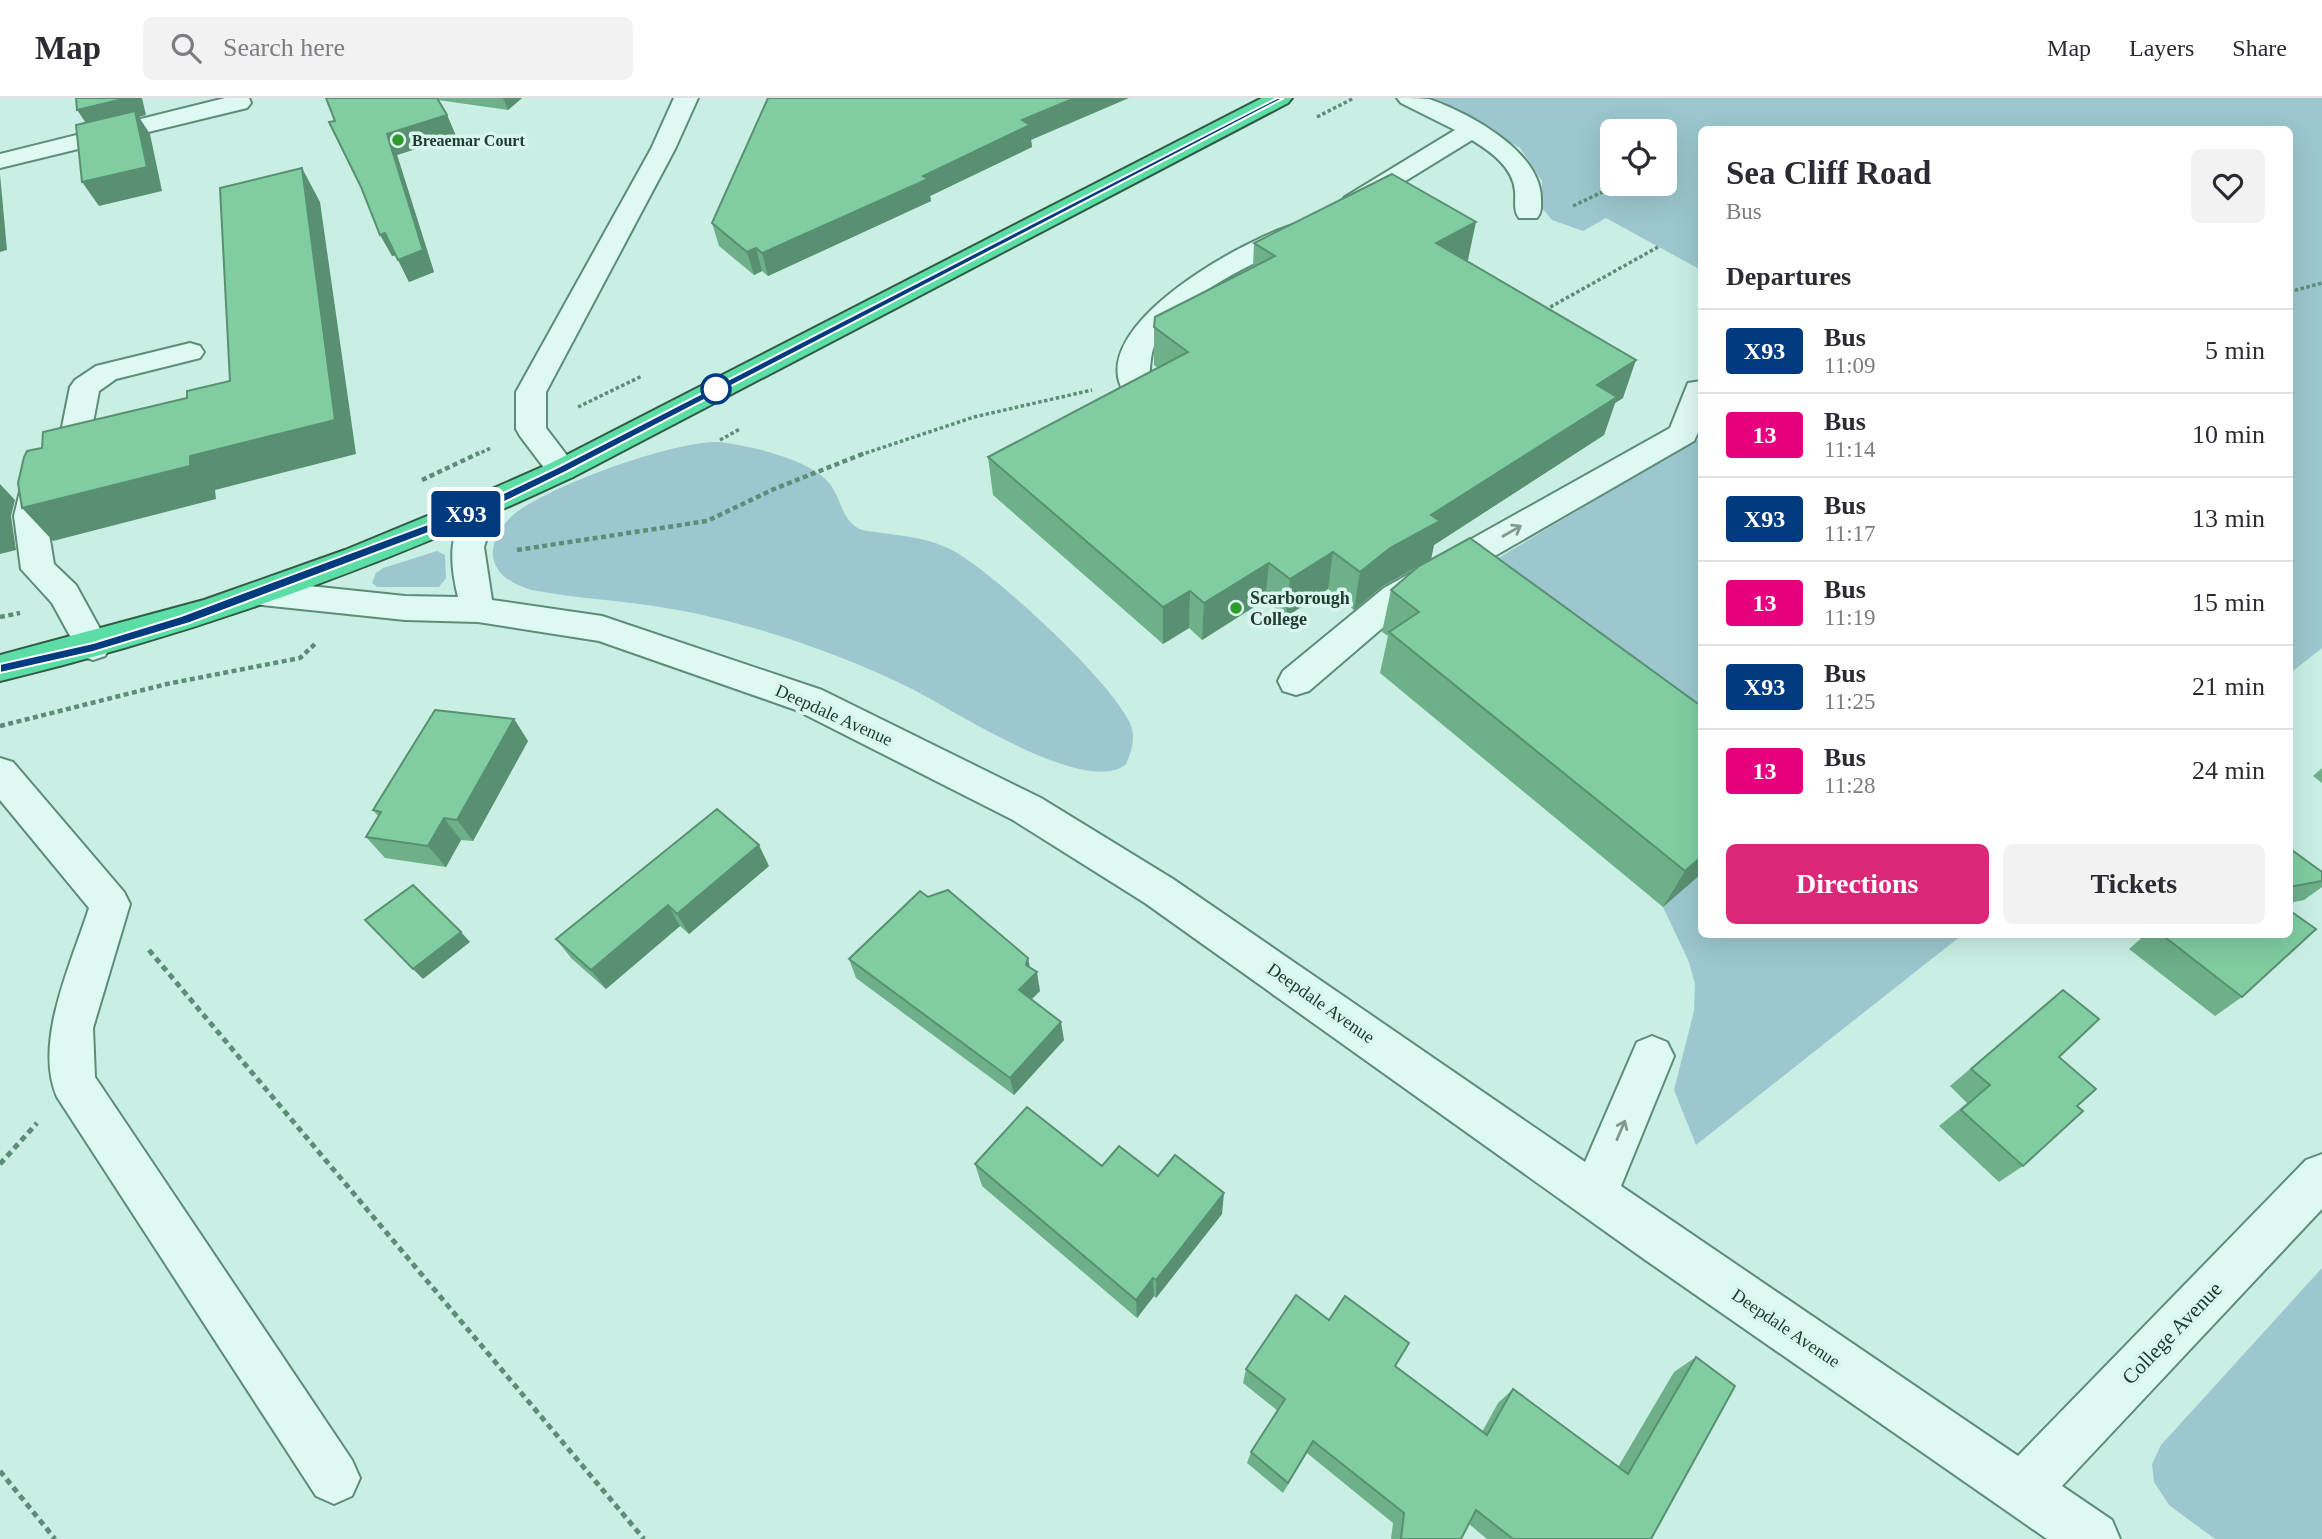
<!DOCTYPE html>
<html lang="en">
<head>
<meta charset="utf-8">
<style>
	body { margin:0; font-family:"Times New Roman",serif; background:#f2f2f3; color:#2b2b33; height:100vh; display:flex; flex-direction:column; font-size:26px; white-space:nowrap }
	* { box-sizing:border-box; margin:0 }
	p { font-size:23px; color:#7c7c81 }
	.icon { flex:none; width:38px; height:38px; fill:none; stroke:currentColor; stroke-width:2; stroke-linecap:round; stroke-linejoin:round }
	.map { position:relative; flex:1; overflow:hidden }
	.sheet { position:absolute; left:1698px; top:28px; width:595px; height:812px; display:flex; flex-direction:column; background:#fff; border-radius:10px; box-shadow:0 7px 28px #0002 }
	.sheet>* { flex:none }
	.badge { padding:0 14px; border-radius:5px; font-size:24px; line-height:46px }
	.controls { position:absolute; left:1600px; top:21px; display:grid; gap:14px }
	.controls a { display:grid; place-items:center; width:77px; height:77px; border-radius:10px; background:#fff; box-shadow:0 7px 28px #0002; font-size:35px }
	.map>.badge { position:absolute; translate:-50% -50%; box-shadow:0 0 0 4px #fff }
	h2 { padding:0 28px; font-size:26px; line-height:63px }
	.round { display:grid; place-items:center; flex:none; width:74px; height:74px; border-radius:10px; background:#f2f2f3 }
	.summary { display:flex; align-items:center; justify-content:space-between; height:119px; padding:0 28px }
	h1 { font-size:33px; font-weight:700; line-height:52px }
	.primary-button { display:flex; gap:14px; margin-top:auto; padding:14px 28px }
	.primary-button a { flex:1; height:80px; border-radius:10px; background:#db2777; color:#fff; font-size:28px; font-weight:700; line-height:80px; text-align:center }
	.primary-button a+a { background:#f2f2f3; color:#2b2b33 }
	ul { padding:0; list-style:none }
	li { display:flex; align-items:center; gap:21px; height:84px; padding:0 28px; border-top:2px solid #e1e1e2 }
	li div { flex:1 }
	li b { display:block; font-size:26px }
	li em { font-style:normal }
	li .badge { min-width:77px; font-weight:700; text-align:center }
	header { display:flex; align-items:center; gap:42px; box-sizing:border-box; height:98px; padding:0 35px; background:#fff; border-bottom:2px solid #e1e1e2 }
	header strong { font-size:33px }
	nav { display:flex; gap:38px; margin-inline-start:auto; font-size:24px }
	.search { width:490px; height:63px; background:#f2f2f3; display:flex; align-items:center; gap:18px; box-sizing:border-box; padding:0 24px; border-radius:10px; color:#7c7c81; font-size:26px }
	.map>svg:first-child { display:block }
</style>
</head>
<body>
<header>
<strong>Map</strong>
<div class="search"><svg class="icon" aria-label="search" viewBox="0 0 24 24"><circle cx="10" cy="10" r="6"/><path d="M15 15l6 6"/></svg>Search here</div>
<nav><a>Map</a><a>Layers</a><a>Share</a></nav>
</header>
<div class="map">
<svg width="2322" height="1441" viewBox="0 0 2322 1441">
	<rect width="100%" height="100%" fill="#c9efe4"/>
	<g fill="#9cc7ce" fill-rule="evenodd">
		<path d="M 1433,0 L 2322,0 L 2322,550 L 2289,576 L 2289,32 L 1701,32 L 1701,172 L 1606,120 L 1583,133 L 1552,122 L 1542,110 L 1542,83 L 1520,50 ZM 1612,33 L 1664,33 L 1664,86 L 1612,86 Z"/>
		<path d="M 1701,339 L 1701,664 L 1473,475 Z"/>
		<path d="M 718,344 C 748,347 816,362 832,389 C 842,404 843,425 862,432 C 891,437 924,438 950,451 C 993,473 1111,583 1130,625 C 1136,638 1132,653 1126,666 C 1088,700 953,612 914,592 C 842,556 757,527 678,512 C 630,503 580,501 531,492 C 514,486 497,479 493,459 C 491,443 502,427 513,417 C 548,388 673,343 718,344 Z"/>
		<path d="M 437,453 L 445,457 L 446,480 L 439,489 L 377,489 L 372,485 L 376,475 L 383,470 Z"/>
		<path d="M 1701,776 L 1701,836 L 1962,837 L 1696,1047 L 1674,992 L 1694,913 L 1695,886 L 1689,864 L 1663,809 Z"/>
		<path d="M 2322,1170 L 2322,1441 L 2215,1441 L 2169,1407 L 2154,1384 L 2152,1366 L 2161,1347 Z"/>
	</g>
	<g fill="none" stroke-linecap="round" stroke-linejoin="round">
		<g stroke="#5d8c77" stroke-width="4">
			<g id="minor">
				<path d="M 225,0 L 249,0 L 251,5 L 247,10 L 0,70 L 0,56 Z"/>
				<path d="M 674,0 L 698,0 L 675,51 L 546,294 L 546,330 L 578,372 L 573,379 L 562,382 L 551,379 L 520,338 L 516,331 L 516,294 L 651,51 Z"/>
				<path d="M 1397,0 C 1407,0 1420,0 1429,1 C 1469,15 1540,53 1541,100 C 1541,108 1542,114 1537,120 L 1519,120 C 1513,112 1516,103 1515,93 C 1513,69 1491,54 1472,42 L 1363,109 L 1345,109 L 1341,104 L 1345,99 L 1455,32 L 1401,5 Z"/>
				<path d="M 1300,125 L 1309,127 L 1313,133 L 1309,139 C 1262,162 1186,192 1158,239 C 1146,260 1153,284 1145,296 L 1135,298 L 1125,296 C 1080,229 1251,137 1300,125 Z"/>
				<path d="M 190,245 L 200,248 L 204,254 L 200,260 L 116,281 L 99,293 L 92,330 L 54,383 L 46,418 L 54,466 L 76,487 L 110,549 L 105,558 L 93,562 L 81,558 L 52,505 L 21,471 L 14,418 L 23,381 L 62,329 L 70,289 L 75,282 L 96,268 Z"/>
				<path d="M 1701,283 L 1701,328 L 1694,343 L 1408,508 L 1309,593 L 1296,597 L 1283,593 L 1278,583 L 1283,573 L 1384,490 L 1670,330 L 1688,285 Z"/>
				<path d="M 480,400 L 491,403 L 496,411 L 484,449 L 492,502 L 602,518 L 822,592 L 1041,700 L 1173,781 L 1585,1064 L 1637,944 L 1652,938 L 1667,944 L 1674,958 L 1621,1088 L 2018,1358 L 2306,1062 L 2322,1056 L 2322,1111 L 2062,1388 L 2112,1422 L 2120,1441 L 2047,1441 L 1644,1161 L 1145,805 L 1013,722 L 796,612 L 599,543 L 478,524 L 405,522 L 262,507 L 250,504 L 245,495 L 250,486 L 262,483 L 405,498 L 458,499 C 449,463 449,435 469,403 Z"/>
				<path d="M 0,660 L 13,664 L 124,794 L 130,806 L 93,930 L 95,979 L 352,1362 L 360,1380 L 352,1398 L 334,1406 L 316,1398 L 57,999 C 33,944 72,864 89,810 L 0,702 Z"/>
			</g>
		</g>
		<g stroke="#315a45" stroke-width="4">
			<path id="highway" d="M 1262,0 L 1292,0 L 1288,5 L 573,379 C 388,466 199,535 0,583 L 0,557 L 204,502 L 345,452 L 483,395 L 551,365 Z"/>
		</g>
		<g stroke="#5d8c77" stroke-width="3.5" stroke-dasharray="3.5 2.5" stroke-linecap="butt">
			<path d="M 1317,19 L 1354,0"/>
			<path d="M 1573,108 L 1619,86"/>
			<path d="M 2289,194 L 2322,185"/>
			<path d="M 1545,212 L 1658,149"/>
			<path d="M 578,309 L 642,278"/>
			<path d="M 720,342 L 740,331"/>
			<path d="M 476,357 L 491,350"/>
			<path d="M 860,357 L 974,319 L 1092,292"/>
		</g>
		<g stroke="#5d8c77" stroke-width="4.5" stroke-dasharray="5 3.5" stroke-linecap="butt">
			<path d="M 422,382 L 479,355"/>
			<path d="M 517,452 L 707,423 L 774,391 L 865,355"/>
			<path d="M 0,519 L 20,515"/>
			<path d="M 0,628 L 167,586 L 300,560 L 315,546"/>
		</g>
		<g stroke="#5d8c77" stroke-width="5" stroke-dasharray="6 4.5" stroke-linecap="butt">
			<path d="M 149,852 L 644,1441"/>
			<path d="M 0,1066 L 37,1025"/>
			<path d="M 0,1373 L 55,1441"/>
		</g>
		<use href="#minor" fill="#ddf9f1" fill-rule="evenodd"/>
		<use href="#highway" fill="#5bdda6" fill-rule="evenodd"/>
	</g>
	<g fill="#6db08a">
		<path d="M 326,0 L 522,0 L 508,12 L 438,2 L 447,17 L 456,38 L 397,57 L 434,174 L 409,184 L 396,157 L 392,158 Z"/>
		<path d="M 1031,42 L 1032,49 L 930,98 L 931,103 L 768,178 L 762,173 L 754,177 L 719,148 L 712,125 Z"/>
		<path d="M 1254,145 L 1468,162 L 1466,163 L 1623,300 L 1615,305 L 1604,337 L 1434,447 L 1431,461 L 1383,488 L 1354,512 L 1328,491 L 1286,519 L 1265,502 L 1202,542 L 1189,530 L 1163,546 L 993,397 L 988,359 L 1158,270 L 1154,267 L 1154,229 L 1253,169 Z"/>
		<path d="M 1419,468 L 1701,776 L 1663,809 L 1380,575 L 1388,538 L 1382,534 L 1391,492 Z"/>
		<path d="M 514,621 L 528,643 L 473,743 L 461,742 L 446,769 L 385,760 L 366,739 L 378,718 L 373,712 Z"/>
		<path d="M 2322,670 L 2322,685 L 2313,678 Z"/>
		<path d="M 2289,750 L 2322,774 L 2322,789 L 2304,802 L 2289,805 Z"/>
		<path d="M 769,768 L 689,836 L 680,828 L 606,891 L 571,860 L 556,841 Z"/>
		<path d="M 2146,836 L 2289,836 L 2242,899 L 2215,918 L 2129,851 Z"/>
		<path d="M 849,861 L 1030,869 L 1040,893 L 1031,901 L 1064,942 L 1014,997 L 856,880 Z"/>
		<path d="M 2063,892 L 2059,959 L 2077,1008 L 2023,1068 L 1999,1084 L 1939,1028 L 1967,1005 L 1950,988 Z"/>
		<path d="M 975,1066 L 1102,1068 L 1158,1078 L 1222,1116 L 1156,1200 L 1154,1198 L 1137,1220 L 982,1088 Z"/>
		<path d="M 1329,1222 L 1395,1268 L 1482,1334 L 1498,1305 L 1513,1291 L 1618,1369 L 1674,1274 L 1696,1259 L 1651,1441 L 1487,1441 L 1469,1426 L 1461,1441 L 1391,1441 L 1393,1425 L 1307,1355 L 1283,1395 L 1247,1365 L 1251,1354 L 1278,1313 L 1243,1285 L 1246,1271 Z"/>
	</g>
	<g fill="#599071">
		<path d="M 127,0 L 142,0 L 146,17 L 139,19 L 150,36 L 162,93 L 99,108 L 82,84 L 90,31 L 77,12 Z"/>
		<path d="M 503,0 L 522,0 L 508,12 Z"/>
		<path d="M 1075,0 L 1129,0 L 1031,42 L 1032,49 L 930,98 L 931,103 L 768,178 L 762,155 L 923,78 L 1022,22 Z"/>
		<path d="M 447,17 L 456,38 L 397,57 L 434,174 L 409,184 L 398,162 L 387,36 Z"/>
		<path d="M 302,70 L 320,104 L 356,356 L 215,392 L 216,401 L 53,443 L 22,410 L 190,358 L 335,322 Z"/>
		<path d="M 0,76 L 7,152 L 0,154 Z"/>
		<path d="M 1476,124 L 1468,162 L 1429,183 L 1436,145 Z"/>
		<path d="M 385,135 L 396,157 L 392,158 L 380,137 Z"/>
		<path d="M 756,150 L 762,173 L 754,177 L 747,154 Z"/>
		<path d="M 1636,262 L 1623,300 L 1615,305 L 1604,337 L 1434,447 L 1431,461 L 1383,488 L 1354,512 L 1360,474 L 1431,417 L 1597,287 Z"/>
		<path d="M 0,386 L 15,402 L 11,418 L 16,452 L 0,456 Z"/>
		<path d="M 1333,454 L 1328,491 L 1286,519 L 1290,481 Z"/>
		<path d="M 1269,465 L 1265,502 L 1202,542 L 1204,505 Z"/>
		<path d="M 1190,493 L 1189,530 L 1163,546 L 1163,509 Z"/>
		<path d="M 514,621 L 528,643 L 473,743 L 457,722 Z"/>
		<path d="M 444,720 L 461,742 L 446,769 L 428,748 Z"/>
		<path d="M 759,747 L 769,768 L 689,836 L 677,816 Z"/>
		<path d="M 1701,759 L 1701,776 L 1663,809 L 1685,773 Z"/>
		<path d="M 668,807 L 680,828 L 606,891 L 591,872 Z"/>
		<path d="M 461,834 L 470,844 L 423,881 L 413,871 Z"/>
		<path d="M 1028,860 L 1032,879 L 1037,874 L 1040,893 L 1022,911 L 1019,892 Z"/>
		<path d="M 1061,924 L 1064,942 L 1014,997 L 1010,980 Z"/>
		<path d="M 1224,1095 L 1222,1116 L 1156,1200 L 1156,1182 Z"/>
		<path d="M 1153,1180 L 1154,1198 L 1137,1220 L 1136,1202 Z"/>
	</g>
	<g fill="#7fcda1" stroke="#599071" stroke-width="2">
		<path d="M 76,0 L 127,0 L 77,12 Z"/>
		<path d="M 326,0 L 437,0 L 447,17 L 387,36 L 423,152 L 398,162 L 385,135 L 380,137 L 361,89 L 329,24 L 335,23 Z"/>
		<path d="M 768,0 L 1075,0 L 1022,22 L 1030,27 L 923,78 L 928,81 L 762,155 L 756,150 L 747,154 L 712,125 Z"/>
		<path d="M 135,13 L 147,69 L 82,84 L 76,27 Z"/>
		<path d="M 302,70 L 335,322 L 190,358 L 190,368 L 22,410 L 18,385 L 24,359 L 27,353 L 42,350 L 43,334 L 187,300 L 187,293 L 230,283 L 220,90 Z"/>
		<path d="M 1392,76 L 1476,124 L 1436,145 L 1636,262 L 1597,287 L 1617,299 L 1431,417 L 1440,423 L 1390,450 L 1360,474 L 1333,454 L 1290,481 L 1269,465 L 1204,505 L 1190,493 L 1163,509 L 988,359 L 1188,254 L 1154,229 L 1155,219 L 1275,158 L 1254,145 Z"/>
		<path d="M 1470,440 L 1701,608 L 1701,759 L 1685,773 L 1389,534 L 1419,514 L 1391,492 L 1419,468 Z"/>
		<path d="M 435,612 L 514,621 L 457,722 L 444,720 L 428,748 L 366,739 L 381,714 L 373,712 Z"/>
		<path d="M 717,711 L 759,747 L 677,816 L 668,807 L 591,872 L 556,841 Z"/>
		<path d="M 2289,750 L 2322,774 L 2322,783 L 2289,789 Z"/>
		<path d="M 413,787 L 461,834 L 413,871 L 365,822 Z"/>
		<path d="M 948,792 L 1028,860 L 1026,867 L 1037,874 L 1019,892 L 1061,924 L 1010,980 L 849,861 L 920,793 L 928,799 Z"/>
		<path d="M 2289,812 L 2316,831 L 2242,899 L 2161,836 L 2289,836 Z"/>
		<path d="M 2063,892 L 2099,921 L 2059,959 L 2096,991 L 2077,1008 L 2083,1013 L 2023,1068 L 1961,1012 L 1990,987 L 1971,971 Z"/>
		<path d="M 1027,1009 L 1102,1068 L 1119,1048 L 1158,1078 L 1175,1057 L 1224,1095 L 1156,1182 L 1153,1180 L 1136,1202 L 975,1066 Z"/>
		<path d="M 1296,1197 L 1329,1222 L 1345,1198 L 1409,1245 L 1395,1268 L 1487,1337 L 1513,1291 L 1628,1376 L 1696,1259 L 1735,1288 L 1651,1441 L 1513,1441 L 1476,1412 L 1461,1441 L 1401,1441 L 1404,1415 L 1313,1343 L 1288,1385 L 1251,1354 L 1285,1301 L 1246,1271 Z"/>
	</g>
	<defs><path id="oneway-shaft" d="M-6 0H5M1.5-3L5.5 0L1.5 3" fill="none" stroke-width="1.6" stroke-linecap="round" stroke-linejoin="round" transform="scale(1.75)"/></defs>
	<g stroke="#7f9a90">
		<use href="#oneway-shaft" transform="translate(1512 433) rotate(-30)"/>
		<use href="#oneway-shaft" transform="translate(1621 1032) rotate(-67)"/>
	</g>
	<path fill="#003b80" stroke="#fff" stroke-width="2" d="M 1277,0 L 1284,0 L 566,374 L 484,414 L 190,525 L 93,554 L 0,575 L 0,566 L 93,545 L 181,518 L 476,408 L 558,369 Z"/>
	<g fill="#2d9b2e" stroke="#d9f6ee" stroke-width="2.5">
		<circle cx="398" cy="42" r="7"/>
		<circle cx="1236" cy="510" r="7"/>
	</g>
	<circle fill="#fff" stroke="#003b80" stroke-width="3.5" cx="716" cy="291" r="14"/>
	<g text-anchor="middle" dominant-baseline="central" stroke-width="7" stroke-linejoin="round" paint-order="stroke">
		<g font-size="16" font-weight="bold" fill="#213c2f" stroke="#d9f6ee" text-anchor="start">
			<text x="412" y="42">Breaemar Court</text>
		</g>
		<g font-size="18" font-weight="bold" fill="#213c2f" stroke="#d9f6ee" text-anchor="start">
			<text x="1250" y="500">Scarborough<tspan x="1250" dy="21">College</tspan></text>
		</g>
		<g font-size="18" fill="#213c2f" stroke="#d9f6ee">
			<text transform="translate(834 617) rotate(24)">Deepdale Avenue</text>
			<text transform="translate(1321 905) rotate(35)">Deepdale Avenue</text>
			<text transform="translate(1786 1230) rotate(34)">Deepdale Avenue</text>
		</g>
		<g font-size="21" fill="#213c2f" stroke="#d9f6ee">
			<text transform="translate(2172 1235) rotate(-46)">College Avenue</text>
		</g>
	</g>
</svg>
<div class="controls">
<a><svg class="icon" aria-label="locate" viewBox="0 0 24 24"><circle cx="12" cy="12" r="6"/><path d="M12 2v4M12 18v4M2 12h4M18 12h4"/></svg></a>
</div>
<b class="badge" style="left:466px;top:416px;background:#003b80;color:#fff">X93</b>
<section class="sheet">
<div class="summary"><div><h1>Sea Cliff Road</h1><p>Bus</p></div><a class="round"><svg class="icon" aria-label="heart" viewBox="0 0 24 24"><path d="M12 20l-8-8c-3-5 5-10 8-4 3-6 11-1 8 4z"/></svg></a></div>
<h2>Departures</h2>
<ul>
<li><span class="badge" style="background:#003b80;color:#fff">X93</span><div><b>Bus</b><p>11:09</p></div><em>5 min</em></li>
<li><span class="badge" style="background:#e6007e;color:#fff">13</span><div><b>Bus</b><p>11:14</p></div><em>10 min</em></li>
<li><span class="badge" style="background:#003b80;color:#fff">X93</span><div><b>Bus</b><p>11:17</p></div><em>13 min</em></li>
<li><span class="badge" style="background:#e6007e;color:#fff">13</span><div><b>Bus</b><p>11:19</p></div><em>15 min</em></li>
<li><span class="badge" style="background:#003b80;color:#fff">X93</span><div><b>Bus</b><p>11:25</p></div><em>21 min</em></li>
<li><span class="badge" style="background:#e6007e;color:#fff">13</span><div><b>Bus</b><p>11:28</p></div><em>24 min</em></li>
</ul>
<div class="primary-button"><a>Directions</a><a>Tickets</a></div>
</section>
</div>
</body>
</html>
